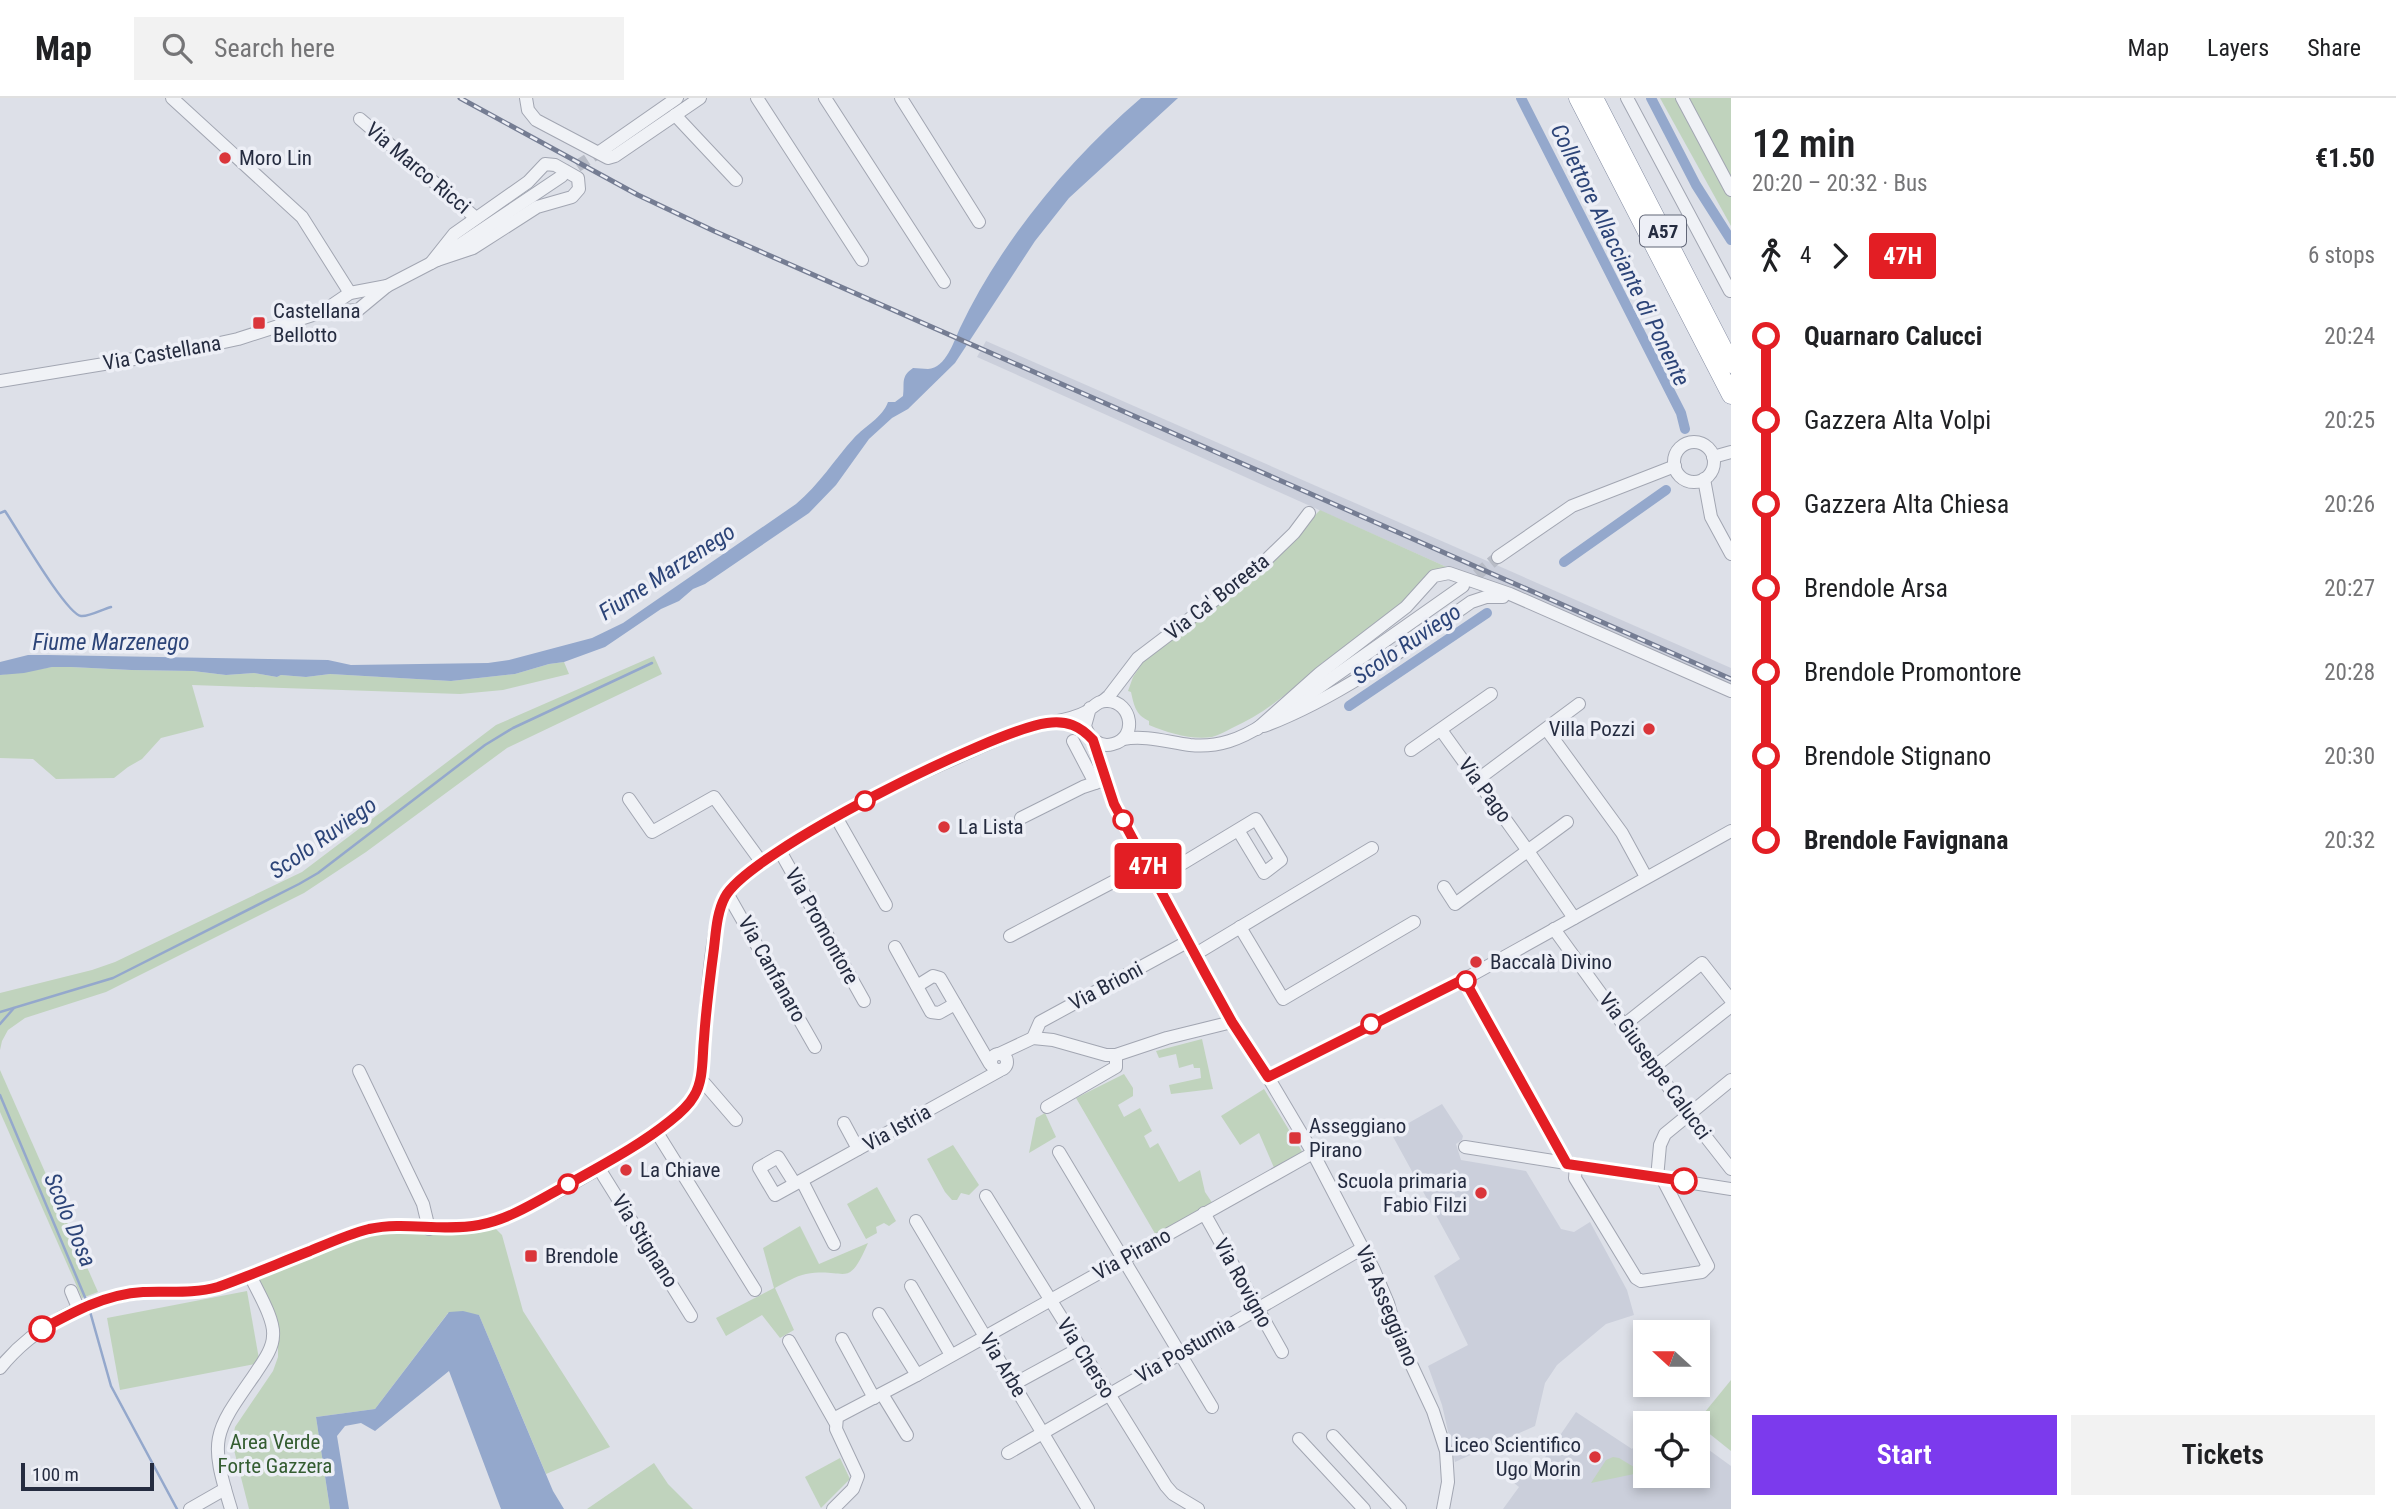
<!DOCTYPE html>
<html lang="en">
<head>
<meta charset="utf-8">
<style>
	body { margin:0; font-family:"Roboto Condensed",sans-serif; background:#f2f2f2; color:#202124; height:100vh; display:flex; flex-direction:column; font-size:26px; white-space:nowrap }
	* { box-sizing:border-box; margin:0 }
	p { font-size:23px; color:#757577 }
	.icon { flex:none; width:38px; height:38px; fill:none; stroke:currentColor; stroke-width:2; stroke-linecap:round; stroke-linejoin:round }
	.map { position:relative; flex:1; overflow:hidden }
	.side { display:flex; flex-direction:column; background:#fff; width:665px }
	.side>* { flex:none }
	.badge { padding:0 14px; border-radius:5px; font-size:24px; line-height:46px }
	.needle { width:46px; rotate:291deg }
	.buttons { position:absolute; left:1633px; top:1222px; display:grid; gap:14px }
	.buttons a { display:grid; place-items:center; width:77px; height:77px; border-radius:0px; background:#fff; box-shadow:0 4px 10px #0003; font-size:35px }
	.scale { position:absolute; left:21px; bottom:18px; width:133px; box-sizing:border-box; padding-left:7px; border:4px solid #252c40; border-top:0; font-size:19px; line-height:24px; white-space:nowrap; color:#252c40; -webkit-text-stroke:5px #edeff6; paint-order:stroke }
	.map>.badge { position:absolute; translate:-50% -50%; box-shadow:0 0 0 4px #fff }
	.legs { display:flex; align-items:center; gap:10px; height:77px; padding:0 21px; font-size:23px }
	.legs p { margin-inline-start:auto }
	.summary { display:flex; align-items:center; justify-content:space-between; height:119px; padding:0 21px }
	h1 { font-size:38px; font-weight:600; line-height:52px }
	.primary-button { display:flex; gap:14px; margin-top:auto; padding:14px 21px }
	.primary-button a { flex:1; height:80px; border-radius:0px; background:#7c3aed; color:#fff; font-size:28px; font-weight:600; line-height:80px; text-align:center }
	.primary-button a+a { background:#f2f2f2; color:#202124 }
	ul { padding:0 21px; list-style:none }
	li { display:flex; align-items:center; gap:24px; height:84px; font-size:26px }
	li i { display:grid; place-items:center; width:10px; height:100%; margin:0 9px; background:currentColor }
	li i::after { content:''; width:18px; height:18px; margin:-9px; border:5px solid; border-radius:50%; background:#fff }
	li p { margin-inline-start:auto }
	li:first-child i { background:linear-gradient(#0000 50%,currentColor 0) }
	li:last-child i { background:linear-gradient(currentColor 50%,#0000 0) }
	header { display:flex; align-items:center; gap:42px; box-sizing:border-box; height:98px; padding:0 35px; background:#fff; border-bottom:2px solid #e0e0e0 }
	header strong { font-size:33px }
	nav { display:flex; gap:38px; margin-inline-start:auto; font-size:24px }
	.search { width:490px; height:63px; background:#f2f2f2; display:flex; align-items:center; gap:18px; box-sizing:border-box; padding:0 24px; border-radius:0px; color:#757577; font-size:26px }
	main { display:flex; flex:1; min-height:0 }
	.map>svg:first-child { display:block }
</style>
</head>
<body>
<header>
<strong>Map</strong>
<div class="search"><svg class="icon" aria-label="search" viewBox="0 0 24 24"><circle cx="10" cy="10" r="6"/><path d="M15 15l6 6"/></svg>Search here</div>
<nav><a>Map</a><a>Layers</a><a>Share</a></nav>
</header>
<main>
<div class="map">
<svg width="1731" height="1411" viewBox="0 0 1731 1411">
	<rect width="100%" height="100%" fill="#dde0e8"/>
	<g fill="#cbcfdb">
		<path d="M 986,243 L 1731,570 L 1731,590 L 1451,471 L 977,259 Z"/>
		<path d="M 1442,1006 L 1463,1038 L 1462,1042 L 1456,1046 L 1461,1062 L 1526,1073 L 1561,1131 L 1574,1134 L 1590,1124 L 1627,1192 L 1634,1217 L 1606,1226 L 1557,1267 L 1545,1285 L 1535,1328 L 1455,1364 L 1442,1307 L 1428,1268 L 1468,1247 L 1434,1178 L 1460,1161 L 1391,1035 Z"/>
		<path d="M 1576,1314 L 1632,1351 L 1645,1336 L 1645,1377 L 1698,1377 L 1698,1344 L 1731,1368 L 1731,1411 L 1503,1411 L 1519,1389 L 1514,1385 L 1528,1366 L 1537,1371 Z"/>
	</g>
	<g fill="#c0d3bd">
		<path d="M 1660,0 L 1731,0 L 1731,128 Z"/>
		<path d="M 1320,412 L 1451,471 L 1326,566 L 1323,564 C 1294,590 1268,614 1232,630 C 1226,633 1219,637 1212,639 C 1191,642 1168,635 1149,627 L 1149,623 C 1136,617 1134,608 1131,594 L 1128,593 L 1133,579 L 1143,564 L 1263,470 Z"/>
		<path d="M 654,558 L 662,576 L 507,650 L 366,754 L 304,795 L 106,894 L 25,920 L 8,932 L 2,943 L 0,952 L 0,895 L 92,872 L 115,864 L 302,774 L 496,627 Z"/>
		<path d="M 564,564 L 569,576 L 503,592 L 460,596 L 192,587 L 204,629 L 161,640 L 142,661 L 128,669 L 114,680 L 56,681 L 33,661 L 0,660 L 0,577 L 52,569 L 71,569 L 131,572 L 193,573 L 226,577 L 254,575 L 277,579 L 281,577 L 306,579 L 330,576 L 451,583 L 515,576 L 549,566 Z"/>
		<path d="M 1202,941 L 1213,991 L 1171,996 L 1169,987 L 1201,980 L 1200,970 L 1194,970 L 1193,966 L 1179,970 L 1176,956 L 1159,960 L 1156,953 Z"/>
		<path d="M 0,972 L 98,1194 L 82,1200 L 0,1014 Z"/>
		<path d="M 1124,976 L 1133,990 L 1133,998 L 1118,1007 L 1124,1019 L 1140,1010 L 1152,1033 L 1144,1038 L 1150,1050 L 1158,1045 L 1179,1084 L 1200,1072 L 1205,1094 L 1213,1106 L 1157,1139 L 1076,1000 Z"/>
		<path d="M 1264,991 L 1303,1055 L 1275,1072 L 1259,1035 L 1240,1047 L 1221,1018 Z"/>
		<path d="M 1045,1015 L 1056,1039 L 1029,1055 L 1036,1020 Z"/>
		<path d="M 953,1047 L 979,1087 L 969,1097 L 961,1095 L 957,1102 L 952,1102 L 945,1094 L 927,1061 Z"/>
		<path d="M 877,1089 L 896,1123 L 889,1128 L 884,1125 L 876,1129 L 877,1135 L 866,1141 L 847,1106 Z"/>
		<path d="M 800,1128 L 819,1166 L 868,1145 C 847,1193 847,1169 806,1176 C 796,1178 784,1185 775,1190 L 794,1232 L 780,1240 L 762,1217 L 726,1238 L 716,1220 L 774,1190 L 763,1150 Z"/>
		<path d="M 495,1130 L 502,1137 L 523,1213 L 610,1349 L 546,1376 L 479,1217 L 448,1215 L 375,1311 L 316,1319 L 330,1411 L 249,1411 L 232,1344 L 235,1329 L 273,1273 L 278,1259 L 278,1228 L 258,1182 L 259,1179 L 337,1145 L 377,1135 L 464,1136 Z"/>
		<path d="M 247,1193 L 259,1261 L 255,1266 L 120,1292 L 107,1220 Z"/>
		<path d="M 1731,1282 L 1731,1353 L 1696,1325 Z"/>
		<path d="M 1613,1359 L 1619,1360 L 1652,1380 L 1650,1382 L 1639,1375 L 1591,1385 L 1606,1362 Z"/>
		<path d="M 840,1360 L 850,1381 L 821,1410 L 805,1379 Z"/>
		<path d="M 654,1365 L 668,1386 L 693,1411 L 587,1411 Z"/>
	</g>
	<g fill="#94a8cc">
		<path d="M 1141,0 L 1178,0 L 1069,100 L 1035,143 L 955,265 L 908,311 L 892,320 L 869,341 L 836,387 L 809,415 L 705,486 L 693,491 L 679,503 L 661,511 L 605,549 L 564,564 L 549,566 L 515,576 L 451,583 L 330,576 L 306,579 L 281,577 L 277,579 L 254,575 L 226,577 L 193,573 L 131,572 L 71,569 L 52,569 L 24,575 L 0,577 L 0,564 L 28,557 L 48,557 L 328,562 L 351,567 L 488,565 L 509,562 L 592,540 L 623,525 L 796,406 C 819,387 834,362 854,340 C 865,328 882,320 888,304 L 895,304 L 903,298 C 905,285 900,279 913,270 C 918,270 923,271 928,271 C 946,270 954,243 960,230 C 1002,142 1068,63 1141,0 Z"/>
		<path d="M 463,1213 L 479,1217 L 553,1393 L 564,1411 L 501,1411 L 449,1273 L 375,1333 L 361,1325 L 345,1328 L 337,1338 L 349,1411 L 330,1411 L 316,1319 L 375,1311 L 449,1214 Z"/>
	</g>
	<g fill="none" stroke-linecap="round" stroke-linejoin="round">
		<g stroke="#94a8cc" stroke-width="2.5">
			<path d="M 0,415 L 5,413 C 16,429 66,516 81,518 C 89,519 103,511 111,509"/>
			<path d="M 0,914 L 113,880 L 299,786 L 318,775 L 485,647 L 513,630 L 652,565"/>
			<path d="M 0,926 L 14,910"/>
			<path d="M 0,997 L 87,1204"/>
			<path d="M 89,1210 L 111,1288 L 177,1411"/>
		</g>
		<g stroke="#94a8cc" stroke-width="10">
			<path d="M 1521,0 L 1681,315 L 1685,331"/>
			<path d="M 1651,0 L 1696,87 L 1731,142"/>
			<path d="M 1564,464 L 1666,392"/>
			<path d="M 1349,608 L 1487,515"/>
		</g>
		<g stroke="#b8bcc6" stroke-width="12" stroke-dasharray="12 6" stroke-linecap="butt">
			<path d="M 562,78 L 601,53"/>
			<path d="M 1463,488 L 1498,459"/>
		</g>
		<g stroke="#a2a6b2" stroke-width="14">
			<g id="minor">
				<path d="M 172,0 L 302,119 L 350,195"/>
				<path d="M 526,0 L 528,12 L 536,22 L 608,60 L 615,58 L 700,0"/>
				<path d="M 757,0 L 862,162"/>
				<path d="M 825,0 L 944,184"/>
				<path d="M 901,0 L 979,124"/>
				<path d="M 1627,0 L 1730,193"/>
				<path d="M 1682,0 L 1731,92"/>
				<path d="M 675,17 L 736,82"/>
				<path d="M 360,21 L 476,120"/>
				<path d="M 601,53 L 677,0"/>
				<path d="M 431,165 L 454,136 L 528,84 L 545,66 L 555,67 L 578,80 L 579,91 L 572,99 L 537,109 L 473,150 L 437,162"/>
				<path d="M 324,214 L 358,212 L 387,188 L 437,162 L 562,78"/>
				<path d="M 0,283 L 183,253 L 238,241 L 322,214 L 350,195 L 387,188"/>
				<circle cx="1694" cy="364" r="20"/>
				<path d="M 1713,359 L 1731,354"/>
				<path d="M 1704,381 L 1711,419 L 1731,456"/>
				<path d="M 1498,459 L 1572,408 L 1675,368"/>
				<path d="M 1103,603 L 1109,598 L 1138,560 L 1262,466 L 1294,435 L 1309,415"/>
				<path d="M 1291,609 L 1463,488"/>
				<path d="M 1264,628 C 1338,600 1406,550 1471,504 L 1486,499 L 1503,499"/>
				<path d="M 1257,631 L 1320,575 L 1406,509 L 1434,478 L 1449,475 L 1510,496 L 1731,593"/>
				<path d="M 1441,632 L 1528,753 L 1574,820"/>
				<path d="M 1547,632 L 1622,735 L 1646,779"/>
				<path d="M 1123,641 C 1146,637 1167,644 1190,647 C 1218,650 1241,641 1264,626"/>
				<path d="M 1093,642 L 1099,666 L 1114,706 L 1232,924 L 1268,979 L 1313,1055 L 1374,1172 L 1388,1205 L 1397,1236 L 1433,1313 L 1446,1353 L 1448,1384 L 1443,1411"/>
				<path d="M 1073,643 L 1095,685"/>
				<path d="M 1411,652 L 1491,596"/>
				<path d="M 1477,682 L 1579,606"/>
				<path d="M 629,701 L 652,734 L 714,699 L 762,765"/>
				<path d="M 836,719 L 886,807"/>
				<path d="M 1021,720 L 1083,689 L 1104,682"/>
				<path d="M 780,753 L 864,903"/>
				<path d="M 1155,782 L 1256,721 L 1281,762 L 1264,775 L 1238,732"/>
				<path d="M 1444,789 L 1455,806 L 1567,724"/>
				<path d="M 727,795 L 815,949"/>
				<path d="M 1240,829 L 1283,901 L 1414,824"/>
				<path d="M 1554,831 L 1688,1016 L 1731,1071"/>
				<path d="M 1010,838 L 1147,766"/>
				<path d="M 895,849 L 931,914 L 939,915 L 955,906"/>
				<path d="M 1194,857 L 1372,750"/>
				<path d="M 1464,881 L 1567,1066"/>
				<path d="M 917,888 L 933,878 L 940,880 L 990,966"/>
				<path d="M 1624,927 L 1702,865 L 1731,902"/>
				<path d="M 1033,940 L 1040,924 L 1187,844"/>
				<circle cx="999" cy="964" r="8"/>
				<path d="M 999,956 L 1033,940 L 1053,942 L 1106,957 L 1116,957 L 1167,940 L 1232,924"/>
				<path d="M 1654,969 L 1731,908"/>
				<path d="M 359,973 L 423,1106 L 429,1131"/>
				<path d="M 1268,979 L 1470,878 L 1731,733"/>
				<path d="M 699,984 L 705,986 L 736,1022"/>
				<path d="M 1047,1009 L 1116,969 L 1116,957"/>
				<path d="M 844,1025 L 858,1051"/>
				<path d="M 656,1033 L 755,1192"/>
				<path d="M 1465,1049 L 1731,1091"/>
				<path d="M 1059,1054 L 1212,1309"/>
				<path d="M 1576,1067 L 1575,1080 L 1636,1180 L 1641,1183 L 1702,1174 L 1708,1168 L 1662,1080"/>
				<path d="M 598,1069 L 691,1218"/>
				<path d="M 1657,1080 L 1660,1047 L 1665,1036 L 1731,982"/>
				<path d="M 802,1083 L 834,1146"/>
				<path d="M 795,1086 L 778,1059 L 759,1070 L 775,1097 L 795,1086 L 999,973"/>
				<path d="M 986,1098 L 1166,1388 L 1173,1396 L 1198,1411"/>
				<path d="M 1204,1115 L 1282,1254"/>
				<path d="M 916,1123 L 1088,1411"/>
				<path d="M 911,1188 L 951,1257"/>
				<path d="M 71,1193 L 79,1212"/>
				<path d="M 879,1216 L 917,1277"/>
				<path d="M 842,1241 L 874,1300"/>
				<path d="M 789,1243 L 835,1324"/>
				<path d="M 0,1270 C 33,1229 85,1201 138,1195 C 165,1192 191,1196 218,1189 C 250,1177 281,1164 313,1152 C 332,1144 352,1134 373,1130 C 408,1124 445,1134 480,1127 C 523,1118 667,1036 692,1002 C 704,985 702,960 704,940 C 706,909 712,820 726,796 C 743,771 797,742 824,726 C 868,700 914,678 960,658 C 987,646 1014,633 1043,626 C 1057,623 1074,621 1086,614 C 1094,609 1098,602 1108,603 C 1132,604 1138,640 1113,646 C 1099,650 1089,640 1085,628 L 1090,610"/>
				<path d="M 1014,1286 L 1080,1250"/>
				<path d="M 882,1296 L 907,1337"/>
				<path d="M 1333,1338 L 1400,1411"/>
				<path d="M 1299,1341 L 1364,1411"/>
				<path d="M 1008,1355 L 1363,1150"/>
				<path d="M 190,1411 L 225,1391"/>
				<path d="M 231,1411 C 209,1340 213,1336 255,1276 C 262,1265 273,1251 273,1238 C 275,1221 257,1193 250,1177"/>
				<path d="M 833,1411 L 853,1391 L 858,1378 L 836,1331 L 837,1319 L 917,1277 L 1313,1055"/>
			</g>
		</g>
		<g stroke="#838ba0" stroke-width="19">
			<g id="highway">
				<path d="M 1578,0 L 1731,297"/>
				<path d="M 1594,0 L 1731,266"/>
			</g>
		</g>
		<use href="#minor" stroke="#f0f2f6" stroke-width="12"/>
		<use href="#highway" stroke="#fff" stroke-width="18"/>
		<g stroke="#757d93" stroke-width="5">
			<path id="rail" d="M 460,0 L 638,97 L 714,133 L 1731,581"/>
		</g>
		<use href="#rail" stroke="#edeff6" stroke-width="2.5" stroke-dasharray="8" stroke-linecap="butt"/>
	</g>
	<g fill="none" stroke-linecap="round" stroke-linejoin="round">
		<g stroke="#fff" stroke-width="16">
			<path id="line-1" d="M 42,1231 C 73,1214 106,1196 143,1194 C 169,1193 193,1196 218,1189 C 249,1178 279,1165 310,1153 C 329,1145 349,1136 369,1131 C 405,1123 442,1134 479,1127 C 511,1121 539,1102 567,1087 C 602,1067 639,1048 670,1023 C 679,1016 689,1007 694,998 C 704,982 702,959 704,941 C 706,911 710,880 714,850 C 716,833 717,814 725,799 C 748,754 994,632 1047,625 C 1067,622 1080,628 1093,642 L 1114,706 L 1205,875 L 1232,924 L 1268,979 L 1464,881 L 1567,1066 L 1684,1083"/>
		</g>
		<use href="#line-1" stroke="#e31e24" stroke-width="10"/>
	</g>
	<g fill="#da353a" stroke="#edeff6" stroke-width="2.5">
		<circle cx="225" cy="60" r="7"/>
		<rect x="252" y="218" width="14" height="14" rx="3.5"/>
		<circle cx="1649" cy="631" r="7"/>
		<circle cx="944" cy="729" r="7"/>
		<circle cx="1476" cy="864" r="7"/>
		<rect x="1288" y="1033" width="14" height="14" rx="3.5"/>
		<circle cx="626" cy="1072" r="7"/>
		<circle cx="1481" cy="1095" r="7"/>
		<rect x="524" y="1151" width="14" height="14" rx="3.5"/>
		<circle cx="1595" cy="1359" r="7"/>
	</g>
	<g fill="#fff" stroke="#e31e24" stroke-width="3.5">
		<circle cx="865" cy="703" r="9"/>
		<circle cx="1123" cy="722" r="9"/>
		<circle cx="1466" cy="883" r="9"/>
		<circle cx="1371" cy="926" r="9"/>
		<circle cx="1684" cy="1083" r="12"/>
		<circle cx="568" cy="1086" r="9"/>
		<circle cx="42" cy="1231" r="12"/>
	</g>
	<g text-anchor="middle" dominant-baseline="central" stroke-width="7" stroke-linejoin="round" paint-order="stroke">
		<rect fill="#edeff6" stroke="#616677" stroke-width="2" x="1640" y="117.5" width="46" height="31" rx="5"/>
		<g font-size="19" font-weight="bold" fill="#252c40">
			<text x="1663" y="133">A57</text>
		</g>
		<g font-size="21" fill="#252c40" stroke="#edeff6" text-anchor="start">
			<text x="239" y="60">Moro Lin</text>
			<text x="273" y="213">Castellana<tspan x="273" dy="24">Bellotto</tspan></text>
			<text x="1635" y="631" text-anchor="end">Villa Pozzi</text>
			<text x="958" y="729">La Lista</text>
			<text x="1490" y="864">Baccalà Divino</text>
			<text x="1309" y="1028">Asseggiano<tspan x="1309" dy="24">Pirano</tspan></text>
			<text x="640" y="1072">La Chiave</text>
			<text x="1467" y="1083" text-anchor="end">Scuola primaria<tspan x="1467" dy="24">Fabio Filzi</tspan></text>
			<text x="545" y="1158">Brendole</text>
			<text x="1581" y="1347" text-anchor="end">Liceo Scientifico<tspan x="1581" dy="24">Ugo Morin</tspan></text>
		</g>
		<g font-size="21" fill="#252c40" stroke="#edeff6">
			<text transform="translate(418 70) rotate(40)">Via Marco Ricci</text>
			<text transform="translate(162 255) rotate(-10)">Via Castellana</text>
			<text transform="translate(1217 499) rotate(-38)">Via Ca' Boreeta</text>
			<text transform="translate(1485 692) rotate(54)">Via Pago</text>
			<text transform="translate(822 828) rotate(61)">Via Promontore</text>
			<text transform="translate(772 871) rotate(61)">Via Canfanaro</text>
			<text transform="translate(1106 888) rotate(-28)">Via Brioni</text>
			<text transform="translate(1655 968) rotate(54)">Via Giuseppe Calucci</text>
			<text transform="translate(897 1030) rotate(-29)">Via Istria</text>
			<text transform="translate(645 1143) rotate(58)">Via Stignano</text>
			<text transform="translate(1132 1156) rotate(-29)">Via Pirano</text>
			<text transform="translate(1243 1185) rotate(61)">Via Rovigno</text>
			<text transform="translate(1387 1208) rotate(67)">Via Asseggiano</text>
			<text transform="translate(1185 1252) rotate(-30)">Via Postumia</text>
			<text transform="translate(1086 1260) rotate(58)">Via Cherso</text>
			<text transform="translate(1003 1267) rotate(59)">Via Arbe</text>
		</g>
		<g font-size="21" fill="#345d31" stroke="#edeff6">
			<text x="275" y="1344">Area Verde<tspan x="275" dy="24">Forte Gazzera</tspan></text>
		</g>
		<g font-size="23" font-style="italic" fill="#2c4478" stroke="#edeff6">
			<text transform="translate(1620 157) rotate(64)">Collettore Allacciante di Ponente</text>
			<text transform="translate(667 474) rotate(-33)">Fiume Marzenego</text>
			<text x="111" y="544">Fiume Marzenego</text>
			<text transform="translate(1407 546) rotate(-34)">Scolo Ruviego</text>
			<text transform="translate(323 740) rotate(-35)">Scolo Ruviego</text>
			<text transform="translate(70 1122) rotate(67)">Scolo Dosa</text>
		</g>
	</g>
</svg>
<div class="buttons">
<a><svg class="needle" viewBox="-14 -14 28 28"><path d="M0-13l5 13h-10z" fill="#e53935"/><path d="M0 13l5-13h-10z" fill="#757577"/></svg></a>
<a><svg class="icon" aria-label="locate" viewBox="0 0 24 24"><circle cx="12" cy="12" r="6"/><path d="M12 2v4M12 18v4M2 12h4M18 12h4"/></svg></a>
</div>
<div class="scale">100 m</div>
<b class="badge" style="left:1148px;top:768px;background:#e31e24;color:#fff">47H</b>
</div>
<section class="side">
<div class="summary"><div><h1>12 min</h1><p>20:20 – 20:32 · Bus</p></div><b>€1.50</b></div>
<div class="legs"><svg class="icon" aria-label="walk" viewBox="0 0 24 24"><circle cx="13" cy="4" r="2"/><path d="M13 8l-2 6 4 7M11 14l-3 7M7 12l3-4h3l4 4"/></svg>4<svg class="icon" aria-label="forward" viewBox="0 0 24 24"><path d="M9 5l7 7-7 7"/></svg><b class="badge" style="background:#e31e24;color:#fff">47H</b><p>6 stops</p></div>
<ul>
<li><i style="color:#e31e24"></i><b>Quarnaro Calucci</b><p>20:24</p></li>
<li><i style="color:#e31e24"></i><span>Gazzera Alta Volpi</span><p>20:25</p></li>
<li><i style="color:#e31e24"></i><span>Gazzera Alta Chiesa</span><p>20:26</p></li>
<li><i style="color:#e31e24"></i><span>Brendole Arsa</span><p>20:27</p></li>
<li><i style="color:#e31e24"></i><span>Brendole Promontore</span><p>20:28</p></li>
<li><i style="color:#e31e24"></i><span>Brendole Stignano</span><p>20:30</p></li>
<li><i style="color:#e31e24"></i><b>Brendole Favignana</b><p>20:32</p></li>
</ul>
<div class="primary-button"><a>Start</a><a>Tickets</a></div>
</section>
</main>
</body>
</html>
